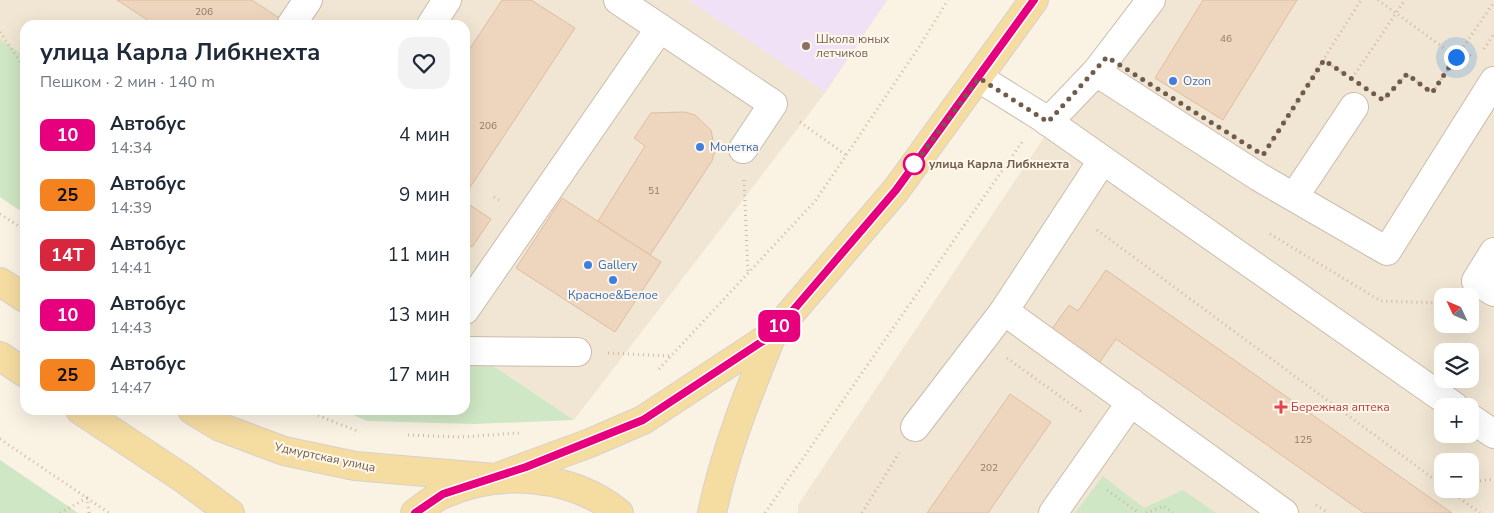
<!DOCTYPE html>
<html lang="ru">
<head>
<meta charset="utf-8">
<style>
	body { margin:0; font-family:"Nunito Sans",sans-serif; background:#f2f2f3; color:#1f2937; height:100vh; display:flex; flex-direction:column; font-size:19px; white-space:nowrap }
	* { box-sizing:border-box; margin:0 }
	p { font-size:16px; color:#747a83 }
	.icon { flex:none; width:28px; height:28px; fill:none; stroke:currentColor; stroke-width:2; stroke-linecap:round; stroke-linejoin:round }
	.map { position:relative; flex:1; overflow:hidden }
	.side { position:absolute; left:20px; top:20px; width:450px; height:395px; display:flex; flex-direction:column; background:#fff; border-radius:15px; box-shadow:0 5px 20px #0002 }
	.side>* { flex:none }
	.badge { padding:0 10px; border-radius:8px; font-size:18px; line-height:32px }
	.needle { width:32px; rotate:314deg }
	.tools { position:absolute; left:1434px; top:288px; display:grid; gap:10px }
	.tools a { display:grid; place-items:center; width:45px; height:45px; border-radius:10px; background:#fff; box-shadow:0 5px 20px #0002; font-size:25px }
	.you { position:absolute; width:25px; height:25px; margin:-12px; border:4px solid #fff; border-radius:50%; background:#1a73e8; box-shadow:0 0 0 8px #1a73e833 }
	.map>.badge { position:absolute; translate:-50% -50%; box-shadow:0 0 0 2px #fff }
	.round { display:grid; place-items:center; flex:none; width:52px; height:52px; border-radius:15px; background:#f2f2f3 }
	.summary { display:flex; align-items:center; justify-content:space-between; height:85px; padding:0 20px }
	h1 { font-size:24px; font-weight:700; line-height:38px }
	ul { padding:0; list-style:none }
	li { display:flex; align-items:center; gap:15px; height:60px; padding:0 20px }
	li div { flex:1 }
	li b { display:block; font-size:19px }
	li em { font-style:normal }
	li .badge { min-width:55px; font-weight:700; text-align:center }
	.map>svg:first-child { display:block }
</style>
</head>
<body>
<div class="map">
<svg width="1494" height="513" viewBox="0 0 1494 513">
	<rect width="100%" height="100%" fill="#faf3e4"/>
	<g fill="#f1e6d3" fill-rule="evenodd">
		<path d="M 0,0 L 887,0 L 825,93 L 574,420 L 465,347 L 465,25 L 25,25 L 25,56 L 0,39 Z"/>
		<path d="M 1136,0 L 1494,0 L 1494,513 L 798,513 L 798,505 ZM 1442,296 L 1470,296 L 1470,324 L 1442,324 ZM 1442,351 L 1470,351 L 1470,379 L 1442,379 ZM 1442,406 L 1470,406 L 1470,434 L 1442,434 ZM 1442,461 L 1470,461 L 1470,489 L 1442,489 Z"/>
	</g>
	<path fill="#f0e1f7" d="M 688,0 L 887,0 L 825,92 Z"/>
	<g fill="#cfe7c4">
		<path d="M 0,39 L 25,56 L 25,214 L 0,197 Z"/>
		<path d="M 465,347 L 574,420 L 474,424 L 367,421 L 342,410 L 465,410 Z"/>
		<path d="M 0,460 L 78,513 L 0,513 Z"/>
		<path d="M 1103,476 L 1144,508 L 1183,490 L 1216,513 L 1075,513 Z"/>
	</g>
	<g fill="#eed5be" stroke="#dfbd9f">
		<path d="M 117,0 L 252,0 L 290,25 L 155,25 Z"/>
		<path d="M 502,0 L 531,0 L 575,28 L 465,195 L 465,56 Z"/>
		<path d="M 1203,0 L 1297,0 L 1223,120 L 1155,78 Z"/>
		<path d="M 684,112 L 695,115 L 711,130 L 715,150 L 712,161 L 650,255 L 598,221 L 645,146 L 634,138 L 651,113 Z"/>
		<path d="M 562,198 L 661,262 L 615,332 L 516,268 Z"/>
		<path d="M 465,202 L 491,219 L 472,247 L 465,242 Z"/>
		<path d="M 1106,270 L 1452,513 L 1364,513 L 1116,339 L 1097,366 L 1049,333 L 1069,305 L 1078,311 Z"/>
		<path d="M 1010,394 L 1051,422 L 988,513 L 927,513 Z"/>
	</g>
	<g fill="none" stroke-linecap="round" stroke-linejoin="round">
		<g stroke="#cbbcac" stroke-width="30">
			<g id="minor">
				<path d="M 618,0 L 773,104 L 743,149"/>
				<path d="M 291,25 L 308,0"/>
				<path d="M 431,25 L 447,0"/>
				<path d="M 1096,72 L 1151,0"/>
				<path d="M 979,78 L 1040,116 L 1454,406"/>
				<path d="M 1048,122 L 1096,72 L 1259,177 L 1387,251 L 1494,81"/>
				<path d="M 1102,161 L 1004,311 L 1284,513"/>
				<path d="M 1294,197 L 1354,107"/>
				<path d="M 1494,252 L 1476,281 L 1494,292"/>
				<path d="M 465,310 L 660,28"/>
				<path d="M 465,351 L 577,352"/>
				<path d="M 1470,418 L 1494,434"/>
				<path d="M 915,427 L 1004,311"/>
				<path d="M 1053,513 L 1131,402"/>
			</g>
		</g>
		<g stroke="#d7d1cd" stroke-width="30">
			<g id="major">
				<path d="M 0,282 L 25,298"/>
				<path d="M 0,356 L 25,373"/>
				<path d="M 80,410 L 184,479 L 230,513"/>
				<path d="M 192,410 L 220,427 L 284,451 L 355,466 L 495,478 L 590,443 L 643,420 L 772,335 L 896,190 L 1034,0"/>
				<path d="M 415,513 C 424,507 433,498 444,494 C 498,469 572,474 619,513"/>
				<path d="M 712,513 C 725,451 748,394 772,335"/>
			</g>
		</g>
		<g stroke="#d2b8a1" stroke-width="3" stroke-dasharray="1 4" stroke-linecap="butt">
			<path d="M 1378,0 L 1456,57"/>
			<path d="M 0,32 L 25,69"/>
			<path d="M 1462,49 L 1473,57"/>
			<path d="M 1484,49 L 1494,34"/>
			<path d="M 1324,60 L 1345,75"/>
			<path d="M 1355,74 L 1405,0"/>
			<path d="M 1385,98 L 1407,74 L 1432,93 L 1494,2"/>
			<path d="M 800,122 L 846,155"/>
			<path d="M 1269,146 L 1361,0"/>
			<path d="M 744,180 L 748,273"/>
			<path d="M 494,197 L 502,202"/>
			<path d="M 0,214 L 25,230"/>
			<path d="M 1097,230 L 1442,485"/>
			<path d="M 1270,234 L 1381,301 L 1442,303"/>
			<path d="M 608,353 L 670,356"/>
			<path d="M 1007,358 L 1083,413"/>
			<path d="M 659,369 L 816,200 L 919,47 L 948,0"/>
			<path d="M 304,410 L 360,432"/>
			<path d="M 408,435 L 461,437 L 519,433"/>
			<path d="M 0,439 L 109,513"/>
			<path d="M 1470,482 L 1494,479"/>
			<path d="M 1447,489 L 1480,513"/>
			<path d="M 1107,490 L 1139,513"/>
			<path d="M 1316,505 L 1328,513"/>
			<path d="M 60,513 L 87,498 L 89,513"/>
			<path d="M 765,513 L 1022,142"/>
			<path d="M 862,513 L 899,453"/>
			<path d="M 1146,513 L 1164,506 L 1173,513"/>
		</g>
		<use href="#minor" stroke="#fff" stroke-width="28"/>
		<use href="#major" stroke="#f5dca1" stroke-width="28"/>
	</g>
	<g fill="none" stroke-linecap="round" stroke-linejoin="round">
		<g stroke="#fff" stroke-width="11">
			<path id="line" d="M 415,513 L 443,494 L 526,467 L 643,420 L 772,335 L 896,190 L 1034,0"/>
		</g>
		<use href="#line" stroke="#e6007e" stroke-width="8"/>
		<path stroke="#715c4c" stroke-width="5" stroke-dasharray="0 9" d="M 914,164 L 913,166 L 979,78 L 1048,122 L 1107,57 L 1263,155 L 1324,60 L 1383,100 L 1407,74 L 1432,93 L 1456,57"/>
	</g>
	<circle fill="#8d6e63" stroke="#fef7ea" stroke-width="2" cx="806" cy="46" r="5"/>
	<g fill="#3f7fe0" stroke="#fef7ea" stroke-width="2">
		<circle cx="1173" cy="81" r="5"/>
		<circle cx="700" cy="147" r="5"/>
		<circle cx="588" cy="265" r="5"/>
		<circle cx="613" cy="280" r="5"/>
	</g>
	<circle fill="#fff" stroke="#e6007e" stroke-width="2.5" cx="914" cy="164" r="10"/>
	<path fill="#e0444e" stroke="#fef7ea" stroke-width="2" d="M1278.5 399.5h5v5h5v5h-5v5h-5v-5h-5v-5h5z"/>
	<g text-anchor="middle" dominant-baseline="central" stroke-width="4" stroke-linejoin="round" paint-order="stroke">
		<g font-size="10" fill="#907a68">
			<text x="204" y="12">206</text>
			<text x="1226" y="39">46</text>
			<text x="488" y="126">206</text>
			<text x="654" y="191">51</text>
			<text x="1303" y="440">125</text>
			<text x="989" y="468">202</text>
		</g>
		<g font-size="12" fill="#785e54" stroke="#fef7ea" text-anchor="start">
			<text x="816" y="39">Школа юных<tspan x="816" dy="14">летчиков</tspan></text>
		</g>
		<g font-size="12" fill="#366cbe" stroke="#fef7ea" text-anchor="start">
			<text x="1183" y="81">Ozon</text>
			<text x="710" y="147">Монетка</text>
			<text x="598" y="265">Gallery</text>
			<text x="613" y="295" text-anchor="middle">Красное&amp;Белое</text>
		</g>
		<g font-size="12" font-weight="bold" fill="#715c4c" stroke="#fef7ea" text-anchor="start">
			<text x="929" y="164">улица Карла Либкнехта</text>
		</g>
		<g font-size="12" fill="#be3a42" stroke="#fef7ea" text-anchor="start">
			<text x="1291" y="407">Бережная аптека</text>
		</g>
		<g font-size="12" fill="#715c4c" stroke="#fef7ea">
			<text transform="translate(325 457) rotate(12)">Удмуртская улица</text>
		</g>
	</g>
</svg>
<div class="tools">
<a><svg class="needle" viewBox="-14 -14 28 28"><path d="M0-13l5 13h-10z" fill="#e53935"/><path d="M0 13l5-13h-10z" fill="#747a83"/></svg></a>
<a><svg class="icon" aria-label="layers" viewBox="0 0 24 24"><path d="M12 4l9 5-9 5-9-5zM3 14l9 5 9-5"/></svg></a>
<a>+</a>
<a>−</a>
</div>
<div class="you" style="left:1456px;top:57px"></div>
<b class="badge" style="left:779px;top:326px;background:#e6007e;color:#fff">10</b>
<section class="side">
<div class="summary"><div><h1>улица Карла Либкнехта</h1><p>Пешком · 2 мин · 140 m</p></div><a class="round"><svg class="icon" aria-label="heart" viewBox="0 0 24 24"><path d="M12 20l-8-8c-3-5 5-10 8-4 3-6 11-1 8 4z"/></svg></a></div>
<ul>
<li><span class="badge" style="background:#e6007e;color:#fff">10</span><div><b>Автобус</b><p>14:34</p></div><em>4 мин</em></li>
<li><span class="badge" style="background:#f58220;color:#111">25</span><div><b>Автобус</b><p>14:39</p></div><em>9 мин</em></li>
<li><span class="badge" style="background:#d7263d;color:#fff">14Т</span><div><b>Автобус</b><p>14:41</p></div><em>11 мин</em></li>
<li><span class="badge" style="background:#e6007e;color:#fff">10</span><div><b>Автобус</b><p>14:43</p></div><em>13 мин</em></li>
<li><span class="badge" style="background:#f58220;color:#111">25</span><div><b>Автобус</b><p>14:47</p></div><em>17 мин</em></li>
</ul>
</section>
</div>
</body>
</html>
